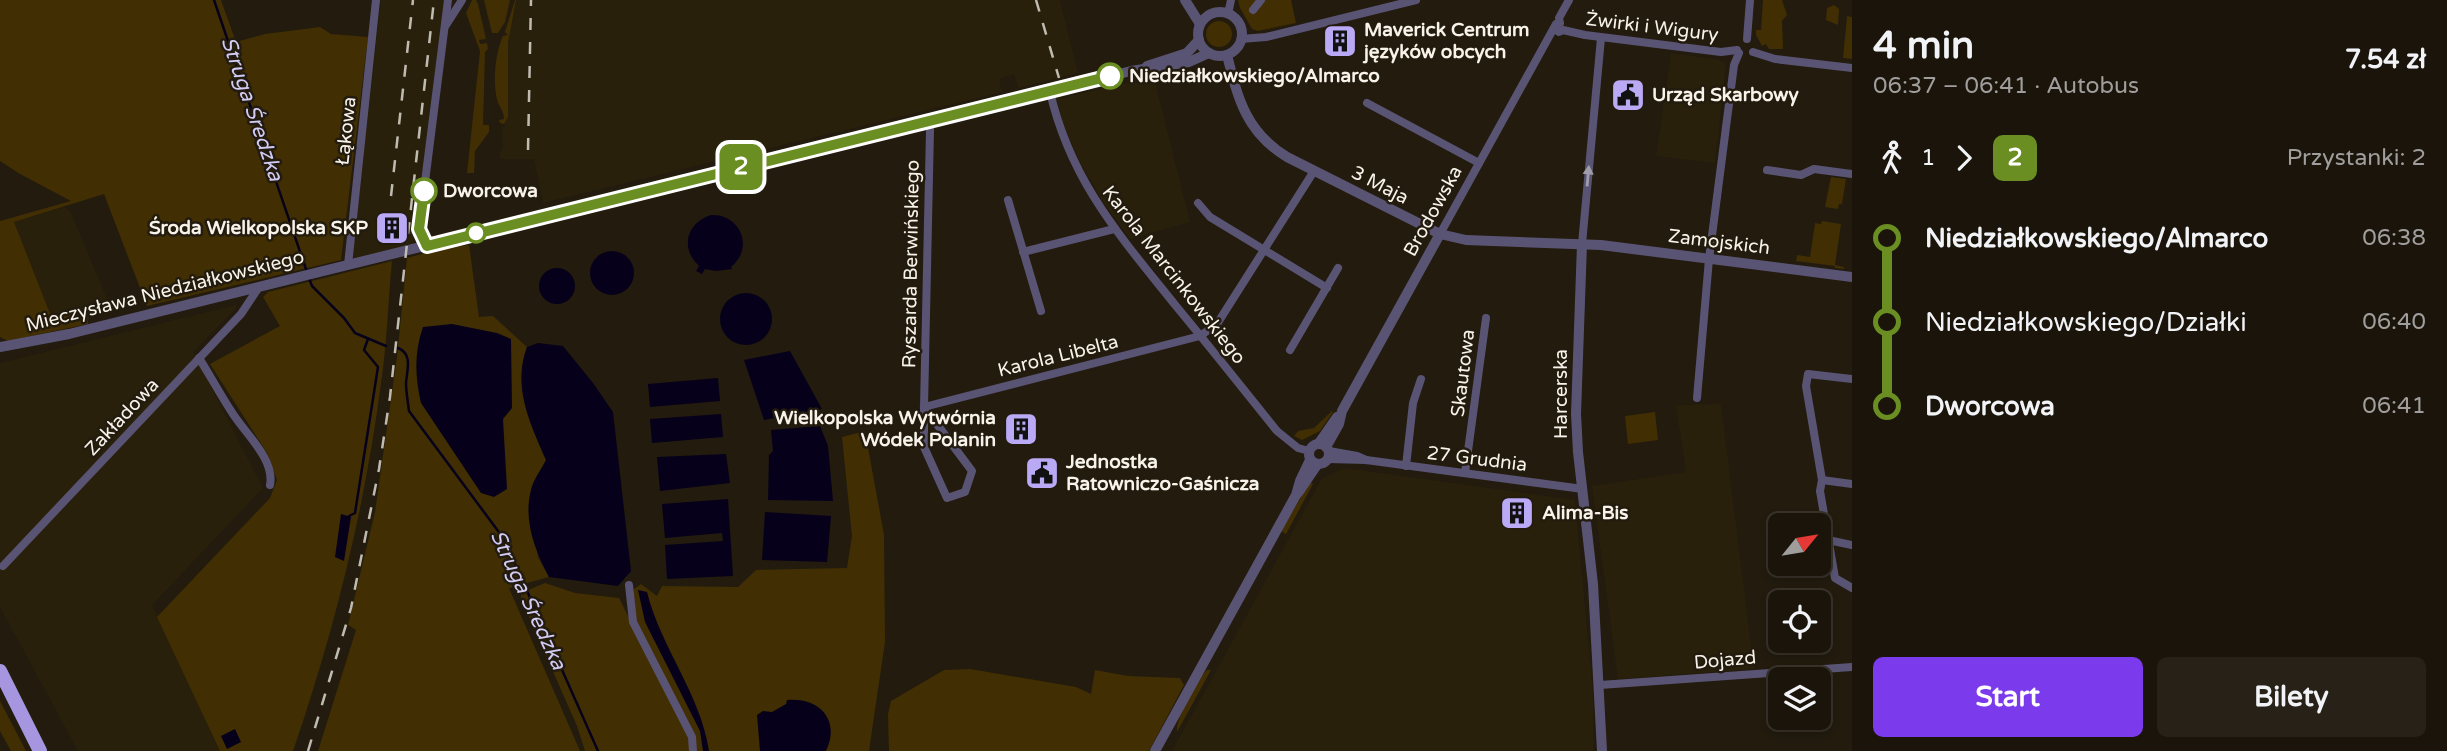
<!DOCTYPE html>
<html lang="pl">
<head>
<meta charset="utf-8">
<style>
	body { margin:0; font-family:"Varela Round",sans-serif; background:#272118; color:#f1f3f6; height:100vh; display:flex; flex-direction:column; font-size:26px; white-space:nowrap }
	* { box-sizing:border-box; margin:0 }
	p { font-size:23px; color:#9f9e9c }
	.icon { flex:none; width:38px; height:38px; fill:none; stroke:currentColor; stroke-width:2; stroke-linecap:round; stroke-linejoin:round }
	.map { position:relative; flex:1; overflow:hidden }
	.drawer { display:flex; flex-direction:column; background:#1a140a; width:595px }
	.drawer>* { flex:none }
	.badge { padding:0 14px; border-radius:10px; font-size:24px; line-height:46px }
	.needle { width:46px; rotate:60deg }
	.fabs { position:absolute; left:1768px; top:513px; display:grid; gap:14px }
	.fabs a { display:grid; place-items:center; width:63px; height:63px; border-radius:10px; background:#1a140a; box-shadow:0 4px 10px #0003,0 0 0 2px #38332b; font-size:35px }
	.map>.badge { position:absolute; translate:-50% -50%; box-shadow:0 0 0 4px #fff }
	.legs { display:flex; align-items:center; gap:10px; height:77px; padding:0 21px; font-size:23px }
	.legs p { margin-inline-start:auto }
	.head { display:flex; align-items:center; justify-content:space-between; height:119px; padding:0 21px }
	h1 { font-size:38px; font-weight:700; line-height:52px }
	.action { display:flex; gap:14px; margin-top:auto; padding:14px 21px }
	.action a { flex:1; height:80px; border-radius:10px; background:#7c3aed; color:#fff; font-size:28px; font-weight:700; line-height:80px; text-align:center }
	.action a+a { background:#272118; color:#f1f3f6 }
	ul { padding:0 21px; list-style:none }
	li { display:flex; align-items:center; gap:24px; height:84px; font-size:26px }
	li i { display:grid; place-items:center; width:10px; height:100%; margin:0 9px; background:currentColor }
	li i::after { content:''; width:18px; height:18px; margin:-9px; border:5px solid; border-radius:50%; background:#1a140a }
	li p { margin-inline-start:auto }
	li:first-child i { background:linear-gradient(#0000 50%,currentColor 0) }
	li:last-child i { background:linear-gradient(currentColor 50%,#0000 0) }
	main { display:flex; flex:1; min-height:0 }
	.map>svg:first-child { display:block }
</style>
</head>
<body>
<main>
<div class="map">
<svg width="1852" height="751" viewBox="0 0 1852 751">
	<rect width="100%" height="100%" fill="#221b0e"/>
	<g fill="#29200c">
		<path d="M 381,0 L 444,0 L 413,244 L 352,259 Z"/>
		<path d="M 516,0 L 1060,0 L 1078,73 L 1018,88 L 1014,74 L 999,79 L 1002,92 L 543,203 L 534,159 L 500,159 L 500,152 L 503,148 L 502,127 L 505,127 L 505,122 L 508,117 L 508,43 Z"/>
		<path d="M 1671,53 L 1720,60 L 1726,64 L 1715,163 L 1656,156 Z"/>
		<path d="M 1154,77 L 1190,222 L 1130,239 L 1103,202 L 1080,162 L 1062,121 L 1057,99 Z"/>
		<path d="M 64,207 L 70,211 L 108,301 L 51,316 L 14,222 Z"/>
		<path d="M 236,305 L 236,308 L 193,352 L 263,488 L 152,605 L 220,751 L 78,751 L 0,607 L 0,363 Z"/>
		<path d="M 1721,404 L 1754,669 L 1618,679 L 1592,486 L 1686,472 L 1676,405 Z"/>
		<path d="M 1345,468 L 1575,500 L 1593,694 L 1593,751 L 1172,751 L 1322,478 Z"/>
	</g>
	<g fill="#412f03">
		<path d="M 0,0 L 221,0 L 236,42 L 265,34 L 320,27 L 331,34 L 368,37 L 341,260 L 147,306 L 104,194 L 14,222 L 51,316 L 89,306 L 88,324 L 8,341 L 0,337 L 0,221 L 71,201 L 20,174 L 0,161 Z"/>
		<path d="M 472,0 L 476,0 L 478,4 L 486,39 L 479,40 L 480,44 L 487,43 L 488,49 L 485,52 L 483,125 L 489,125 L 489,132 L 475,151 L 474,173 L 467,173 L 480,51 L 466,13 Z"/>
		<path d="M 484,0 L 510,0 L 505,22 L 498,33 L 492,33 Z"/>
		<path d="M 515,0 L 516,0 L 508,43 L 508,117 L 504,124 L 500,123 L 499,120 L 504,119 C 504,112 501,109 498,103 C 492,84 495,53 503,36 L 508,35 L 505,32 Z"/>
		<path d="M 1238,0 L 1291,0 L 1296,23 L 1256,33 L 1294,23 L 1258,31 L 1252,29 L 1240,8 Z"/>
		<path d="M 1763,0 L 1782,0 L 1787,15 L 1782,21 L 1783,49 L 1769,49 L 1766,44 L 1762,46 L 1756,35 L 1756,30 L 1761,30 Z"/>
		<path d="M 1834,5 L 1839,9 L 1838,25 L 1826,20 L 1827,8 Z"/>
		<path d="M 1847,16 L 1852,17 L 1852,59 L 1843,58 Z"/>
		<circle cx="1219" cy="34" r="13"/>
		<path d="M 1831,177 L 1846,179 L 1842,204 L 1839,204 L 1838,209 L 1825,207 Z"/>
		<path d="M 1822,221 L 1841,224 L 1835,265 L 1844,267 L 1844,269 L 1835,268 L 1835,266 L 1796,261 L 1797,255 L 1810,257 L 1815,223 L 1821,224 Z"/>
		<path d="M 469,245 L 479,317 L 493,316 L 527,347 C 513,387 530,423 546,460 L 531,489 L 538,557 L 549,577 L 509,588 L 580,751 L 318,751 L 356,630 L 348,625 L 375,512 L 397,357 L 407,258 L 444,248 Z"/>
		<path d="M 392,261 C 388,302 387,343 381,383 C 365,508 334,632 293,751 L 220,751 L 157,617 L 270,498 L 277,480 L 267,453 L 210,364 L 280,326 L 263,297 L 268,292 Z"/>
		<path d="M 1332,411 L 1333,412 L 1320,431 L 1302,440 L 1294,436 L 1298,431 L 1314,428 Z"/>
		<path d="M 1655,412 L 1658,440 L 1628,444 L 1625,416 Z"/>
		<path d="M 865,431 L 884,535 L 885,642 L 869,751 L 695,751 L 636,621 L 633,603 L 634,589 L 641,584 L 657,596 L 662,586 L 738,587 L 756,570 L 847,568 L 852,536 L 842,437 Z"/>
		<path d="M 1310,482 L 1313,484 L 1286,534 L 1281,531 Z"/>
		<path d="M 545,583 L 575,593 L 619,598 L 689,738 L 690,751 L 585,751 L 577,726 L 521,599 L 521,593 Z"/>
		<path d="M 970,669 L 1076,687 L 1091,694 L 1095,670 L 1128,676 L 1180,678 L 1184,685 L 1149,751 L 889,751 L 888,714 L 891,701 L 944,670 Z"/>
		<path d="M 1207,670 L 1211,670 L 1177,732 C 1175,719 1197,679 1207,670 Z"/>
		<path d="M 0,701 L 26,751 L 11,751 L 0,731 Z"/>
	</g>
	<g fill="#07001a">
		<path d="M 711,215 C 740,214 755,247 731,267 L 732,269 L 716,271 L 705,269 L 702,274 L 696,271 L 699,266 C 680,248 686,223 711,215 Z"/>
		<circle cx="612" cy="273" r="22"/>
		<circle cx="557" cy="286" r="18"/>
		<circle cx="746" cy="319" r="26"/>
		<path d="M 452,324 L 497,333 L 511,339 L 512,408 L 503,419 L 507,489 L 494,497 L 481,493 L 421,403 C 415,377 414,352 423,327 Z"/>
		<path d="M 538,343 L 563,346 L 593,383 L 613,412 L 631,571 L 618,586 L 549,577 C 535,551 523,520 531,490 C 533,480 541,470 546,460 C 530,423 512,387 527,347 Z"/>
		<path d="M 790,351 L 822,409 L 764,420 L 744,360 Z"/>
		<path d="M 718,378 L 720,401 L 650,407 L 648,384 Z"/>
		<path d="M 721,414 L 723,437 L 652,443 L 650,419 Z"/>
		<path d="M 820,426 L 828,446 L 833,501 L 768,500 L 769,455 L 773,451 L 771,430 Z"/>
		<path d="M 726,454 L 730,483 L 660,491 L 657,457 Z"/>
		<path d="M 728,499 L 733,576 L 667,579 L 665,545 L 723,541 L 722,533 L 665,538 L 662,504 Z"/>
		<path d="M 765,512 L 831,516 L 827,562 L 762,560 Z"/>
		<path d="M 341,514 L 351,517 L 344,561 L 335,557 Z"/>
		<path d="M 638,590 L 647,592 C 661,648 701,695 709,751 L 703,751 L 700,731 L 645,622 Z"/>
		<path d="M 787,700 C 819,697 841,720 826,751 L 760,751 L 757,715 L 763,711 L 772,712 L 786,704 Z"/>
		<path d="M 235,729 L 241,742 L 227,749 L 221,736 Z"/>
	</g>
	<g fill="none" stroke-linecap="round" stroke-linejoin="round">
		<g stroke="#07001a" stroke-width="2.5">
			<path d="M 214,0 L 307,272"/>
			<path d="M 309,278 L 312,286 L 344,318 L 355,333 L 386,346"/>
			<path d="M 398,348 C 413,354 407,370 406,383 C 406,392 408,402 409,411 L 504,539 L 598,751"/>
			<path d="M 349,516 L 355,513 L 378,367 L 364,350 L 368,339"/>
		</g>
		<g stroke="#5a5474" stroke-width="8">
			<path d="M 1253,10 L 1261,0"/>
			<path d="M 1228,14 L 1231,0"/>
			<path d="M 446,25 L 462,0"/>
			<path d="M 1555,29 L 1559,32 L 1563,30 L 1585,35 L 1721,52 L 1737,50"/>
			<path d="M 1241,39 L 1266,37 L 1416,0"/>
			<path d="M 1747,39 L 1750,0"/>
			<path d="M 1753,52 L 1775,59 L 1852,68"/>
			<path d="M 1050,92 C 1071,182 1120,236 1176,306 C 1210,347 1243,389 1277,431 L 1298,448 L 1309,451"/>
			<path d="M 1367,103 L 1479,163"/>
			<path d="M 1767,170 L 1801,175 L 1814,169 L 1852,174"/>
			<path d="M 1008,200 L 1041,311"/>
			<path d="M 1198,203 L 1210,217 L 1327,288"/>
			<path d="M 1440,234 L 1556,24 L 1560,23 L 1559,18 L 1569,0"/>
			<path d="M 1582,244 L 1601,38"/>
			<path d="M 427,246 L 419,229 L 448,0"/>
			<path d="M 1023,252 L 1114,229"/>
			<path d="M 348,265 L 376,0"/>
			<path d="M 1290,350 L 1338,268"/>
			<path d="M 199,358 C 211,377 221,396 233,414 C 246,434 275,460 270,485"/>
			<path d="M 1852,379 L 1808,374 L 1806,386 L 1822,480 L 1820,491 L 1835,578 L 1852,588"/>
			<path d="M 1697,398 L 1709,259 L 1734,65 L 1739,53"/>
			<path d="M 924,407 L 972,471 L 965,492 L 947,498 L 924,447 L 924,407 L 930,130 L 930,121"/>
			<path d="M 924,407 L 1200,336 L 1217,324 L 1314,171"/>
			<path d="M 1329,451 L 1357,456 L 1366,460"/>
			<path d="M 1328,459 L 1366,460 L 1583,489"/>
			<path d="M 1406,466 L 1413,403 L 1421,379"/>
			<path d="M 1465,473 L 1486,318"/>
			<path d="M 1822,480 L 1852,484"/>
			<path d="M 1828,540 L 1852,545"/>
			<path d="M 3,566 L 241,314 L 259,287"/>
			<path d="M 629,585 L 633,622 L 692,737 L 693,751"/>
			<path d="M 1600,685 L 1852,667"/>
		</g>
		<g stroke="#5a5474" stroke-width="10">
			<path d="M 1185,0 L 1200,24"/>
			<circle cx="1220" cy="34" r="22"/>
			<path d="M 1227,55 C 1238,99 1246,132 1287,157 L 1440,234 L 1466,240 L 1601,245 L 1852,277"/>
			<path d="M 1147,66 L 1187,53 L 1199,40"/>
			<path d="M 1582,244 L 1576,414 L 1578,452 L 1593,584 L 1602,751"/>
			<path d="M 0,347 L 69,334 L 1131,71 L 1189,62 L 1209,53"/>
			<path d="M 1319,443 L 1337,417"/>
			<circle cx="1319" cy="454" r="10"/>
			<path d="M 1326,447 L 1339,424 L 1342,411 L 1440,234"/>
			<path d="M 1298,493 L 1317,465"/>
			<path d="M 1155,751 L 1296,495 L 1300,481 L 1310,460"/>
		</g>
		<path stroke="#a696df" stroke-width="14" d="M 0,671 L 40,751"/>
		<g stroke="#c0bbb1" stroke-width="2.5" stroke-dasharray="12 12" stroke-linecap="butt">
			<path d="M 1036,0 L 1059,78"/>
			<path d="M 528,150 L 531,0"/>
			<path d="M 391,196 L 413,0"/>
			<path d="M 308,751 L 351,608 L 379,469 L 390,397 L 434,0"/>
		</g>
	</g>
	<defs><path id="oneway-solid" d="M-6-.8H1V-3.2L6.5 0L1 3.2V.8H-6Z" transform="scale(1.75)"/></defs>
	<use fill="#a19ca9" href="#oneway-solid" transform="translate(1588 176) rotate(-85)"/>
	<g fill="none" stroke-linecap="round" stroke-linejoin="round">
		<g stroke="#fff" stroke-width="16">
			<path id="line-1" d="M 424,191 L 419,229 L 427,246 L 1110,76"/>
		</g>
		<use href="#line-1" stroke="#6b8e23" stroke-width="10"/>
	</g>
	<defs>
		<g id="building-square" transform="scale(1.75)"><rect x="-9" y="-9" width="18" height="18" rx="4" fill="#baaaf6" stroke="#221b0e"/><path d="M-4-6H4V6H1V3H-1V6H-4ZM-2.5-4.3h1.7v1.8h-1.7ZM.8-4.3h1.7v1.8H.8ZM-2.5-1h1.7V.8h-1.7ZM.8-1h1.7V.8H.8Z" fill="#111"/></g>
		<g id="civic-square" transform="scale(1.75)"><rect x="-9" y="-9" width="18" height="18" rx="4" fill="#baaaf6" stroke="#221b0e"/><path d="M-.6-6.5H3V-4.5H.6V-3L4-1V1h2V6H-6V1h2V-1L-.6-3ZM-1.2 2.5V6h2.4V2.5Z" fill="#111"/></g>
	</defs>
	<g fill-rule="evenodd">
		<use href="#building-square" x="1340" y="41"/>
		<use href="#civic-square" x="1628" y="95"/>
		<use href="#building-square" x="392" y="228"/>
		<use href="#building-square" x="1021" y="429"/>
		<use href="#civic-square" x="1042" y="473"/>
		<use href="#building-square" x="1517" y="513"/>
	</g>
	<g fill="#fff" stroke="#6b8e23" stroke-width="3.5">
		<circle cx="1110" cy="76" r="12"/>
		<circle cx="424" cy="191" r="12"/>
		<circle cx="476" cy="233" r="9"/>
	</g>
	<g text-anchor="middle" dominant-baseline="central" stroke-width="5" stroke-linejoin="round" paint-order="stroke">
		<g font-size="19" fill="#f8f3ea" stroke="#221b0e">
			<text transform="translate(1652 27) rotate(7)">Żwirki i Wigury</text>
			<text transform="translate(346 131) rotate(-84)">Łąkowa</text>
			<text transform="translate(1380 185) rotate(27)">3 Maja</text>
			<text transform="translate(1433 211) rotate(-61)">Brodowska</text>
			<text transform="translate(1719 242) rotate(7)">Zamojskich</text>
			<text transform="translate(911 264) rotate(-89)">Ryszarda Berwińskiego</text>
			<text transform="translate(1174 275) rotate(52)">Karola Marcinkowskiego</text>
			<text transform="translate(165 291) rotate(-14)">Mieczysława Niedziałkowskiego</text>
			<text transform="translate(1058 356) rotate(-14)">Karola Libelta</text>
			<text transform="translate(1463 373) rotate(-83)">Skautowa</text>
			<text transform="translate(1561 394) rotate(-90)">Harcerska</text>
			<text transform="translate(122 417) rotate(-47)">Zakładowa</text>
			<text transform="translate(1477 459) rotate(7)">27 Grudnia</text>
			<text transform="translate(1725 660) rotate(-5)">Dojazd</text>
		</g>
		<g font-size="19" font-weight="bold" fill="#f8f3ea" stroke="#221b0e" text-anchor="start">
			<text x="1364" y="30">Maverick Centrum<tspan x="1364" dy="22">języków obcych</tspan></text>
			<text x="1652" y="95">Urząd Skarbowy</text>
			<text x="368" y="228" text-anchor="end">Środa Wielkopolska SKP</text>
			<text x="996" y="418" text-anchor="end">Wielkopolska Wytwórnia<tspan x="996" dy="22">Wódek Polanin</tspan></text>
			<text x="1066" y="462">Jednostka<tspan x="1066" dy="22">Ratowniczo-Gaśnicza</tspan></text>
			<text x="1542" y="513">Alima-Bis</text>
		</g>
		<g font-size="19" font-weight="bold" fill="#f8f3ea" stroke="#221b0e" text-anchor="start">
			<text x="1129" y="76">Niedziałkowskiego/Almarco</text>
			<text x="443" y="191">Dworcowa</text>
		</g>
		<g font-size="21" font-style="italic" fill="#d2cbf4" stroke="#221b0e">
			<text transform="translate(252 109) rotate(71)">Struga Średzka</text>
			<text transform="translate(528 600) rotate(65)">Struga Średzka</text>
		</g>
	</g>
</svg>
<div class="fabs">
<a><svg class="needle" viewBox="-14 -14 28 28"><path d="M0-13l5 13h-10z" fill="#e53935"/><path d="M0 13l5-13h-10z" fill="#9f9e9c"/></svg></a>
<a><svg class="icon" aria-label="locate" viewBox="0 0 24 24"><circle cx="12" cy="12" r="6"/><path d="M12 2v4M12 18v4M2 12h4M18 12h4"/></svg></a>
<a><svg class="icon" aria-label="layers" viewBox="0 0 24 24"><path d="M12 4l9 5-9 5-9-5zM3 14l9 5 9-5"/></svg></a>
</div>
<b class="badge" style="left:741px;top:167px;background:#6b8e23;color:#fff">2</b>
</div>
<section class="drawer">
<div class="head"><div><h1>4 min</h1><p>06:37 – 06:41 · Autobus</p></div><b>7.54 zł</b></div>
<div class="legs"><svg class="icon" aria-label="walk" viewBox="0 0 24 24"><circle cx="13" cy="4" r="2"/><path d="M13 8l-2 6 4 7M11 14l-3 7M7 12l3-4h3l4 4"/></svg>1<svg class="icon" aria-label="forward" viewBox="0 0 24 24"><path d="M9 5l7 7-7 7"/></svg><b class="badge" style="background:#6b8e23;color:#fff">2</b><p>Przystanki: 2</p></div>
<ul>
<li><i style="color:#6b8e23"></i><b>Niedziałkowskiego/Almarco</b><p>06:38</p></li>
<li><i style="color:#6b8e23"></i><span>Niedziałkowskiego/Działki</span><p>06:40</p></li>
<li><i style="color:#6b8e23"></i><b>Dworcowa</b><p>06:41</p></li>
</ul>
<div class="action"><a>Start</a><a>Bilety</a></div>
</section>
</main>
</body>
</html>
